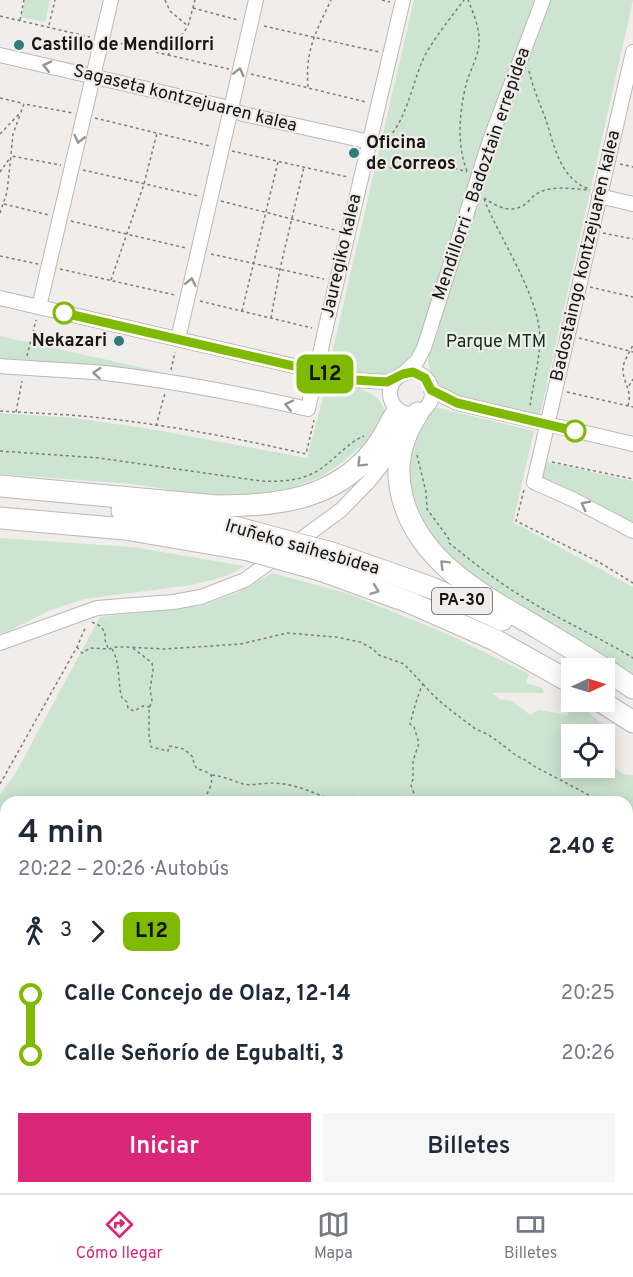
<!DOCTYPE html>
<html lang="es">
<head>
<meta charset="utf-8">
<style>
	body { margin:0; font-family:Overpass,sans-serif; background:#f6f6f7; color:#1f2937; height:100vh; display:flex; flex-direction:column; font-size:22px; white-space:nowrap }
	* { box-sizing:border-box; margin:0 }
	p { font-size:20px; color:#747a83 }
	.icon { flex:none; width:33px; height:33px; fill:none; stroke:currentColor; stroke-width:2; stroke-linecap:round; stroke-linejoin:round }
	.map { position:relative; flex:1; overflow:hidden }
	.sheet { position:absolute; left:0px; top:796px; width:633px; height:398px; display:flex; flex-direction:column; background:#fff; border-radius:18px 18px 0 0; box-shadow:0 3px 15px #0003 }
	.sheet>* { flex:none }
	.badge { padding:0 12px; border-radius:9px; font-size:21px; line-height:39px }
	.needle { width:39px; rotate:86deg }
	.tools { position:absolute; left:561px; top:658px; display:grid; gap:12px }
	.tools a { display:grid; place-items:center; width:54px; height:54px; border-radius:0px; background:#fff; box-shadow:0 3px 15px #0003; font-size:30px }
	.map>.badge { position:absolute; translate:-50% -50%; box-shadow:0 0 0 3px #fff }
	.legs { display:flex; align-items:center; gap:9px; height:66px; padding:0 18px; font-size:20px }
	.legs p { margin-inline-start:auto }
	.headline { display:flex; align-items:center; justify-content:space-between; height:102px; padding:0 18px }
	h1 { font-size:33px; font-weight:600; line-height:45px }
	.button { display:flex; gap:12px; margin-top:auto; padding:12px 18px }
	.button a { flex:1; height:69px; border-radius:0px; background:#db2777; color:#fff; font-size:24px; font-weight:600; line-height:69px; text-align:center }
	.button a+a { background:#f6f6f7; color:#1f2937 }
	ul { padding:0 18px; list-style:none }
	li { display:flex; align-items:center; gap:21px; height:60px; font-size:22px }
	li i { display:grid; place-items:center; width:9px; height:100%; margin:0 8px; background:currentColor }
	li i::after { content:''; width:15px; height:15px; margin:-8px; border:4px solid; border-radius:50%; background:#fff }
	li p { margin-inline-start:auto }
	li:first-child i { background:linear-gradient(#0000 50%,currentColor 0) }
	li:last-child i { background:linear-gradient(currentColor 50%,#0000 0) }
	.tabs { display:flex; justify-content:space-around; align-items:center; height:84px; border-top:2px solid #e0e1e3; background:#fff; font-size:16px; color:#747a83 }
	.tabs a { display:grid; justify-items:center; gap:3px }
	.tabs .on { color:#db2777 }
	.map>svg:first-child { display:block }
</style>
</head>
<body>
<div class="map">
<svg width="633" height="1193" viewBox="0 0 633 1193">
	<rect width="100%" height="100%" fill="#f0edea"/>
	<g fill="#cde4d1">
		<path d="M 25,0 L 50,0 L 45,22 L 21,17 Z"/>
		<path d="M 414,0 L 537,0 L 418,346 L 413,357 L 405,364 L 383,376 L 372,376 L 334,367 L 330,362 Z"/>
		<path d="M 550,0 L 633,0 L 540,415 L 449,393 C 436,386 430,375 428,360 L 488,165 L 516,85 Z"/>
		<path d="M 0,336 L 157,371 L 157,376 L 0,362 Z"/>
		<path d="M 327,382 C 347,387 382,387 385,414 L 366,449 L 358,448 L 343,462 L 321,477 L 288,489 L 259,494 L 219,497 L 132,484 L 0,474 L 0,413 L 75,418 L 156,430 L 307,458 Z"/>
		<path d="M 434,407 L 534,431 L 513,522 L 633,587 L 633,678 L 475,579 L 440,549 L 412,507 L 406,450 L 422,415 Z"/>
		<path d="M 543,461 L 633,481 L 633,527 L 541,480 Z"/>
		<path d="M 0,538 L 133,547 L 245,566 L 226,576 L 192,585 L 84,599 L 51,610 L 0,635 Z"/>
		<path d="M 272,573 L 349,594 L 445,633 L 529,674 L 526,683 L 542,688 L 544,693 L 493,693 L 499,699 L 513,701 L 530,715 L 539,710 L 568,715 L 567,705 L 571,699 L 572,702 L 575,702 L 604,725 L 587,735 L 572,735 L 572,768 L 604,768 L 605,759 C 612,767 622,776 633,775 L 633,920 L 627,931 L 627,802 L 6,802 L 6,1103 L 0,1108 L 0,794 L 15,774 L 100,617 L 201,606 L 237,593 Z"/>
		<path d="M 196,1188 L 333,1188 L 325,1193 L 195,1193 Z"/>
	</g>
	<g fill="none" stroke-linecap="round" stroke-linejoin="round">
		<g stroke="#bbb8b5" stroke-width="16">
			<g id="minor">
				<path d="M 633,52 L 534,482 L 574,500 L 633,531"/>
				<path d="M 0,55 L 221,106 L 243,114 L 370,142"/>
				<path d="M 599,196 L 633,204"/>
				<path d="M 0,298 L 354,380 L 387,382 L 395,379"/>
				<path d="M 39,307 L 111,0"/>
				<path d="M 178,339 L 256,0"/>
				<path d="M 0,366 C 35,369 70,370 105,373 C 174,381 241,394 308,409 L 325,331 L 403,0"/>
				<circle cx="411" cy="393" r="21"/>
				<path d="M 403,374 L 417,361 L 424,348 L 490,140 L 543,0"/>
				<path d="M 431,390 L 457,403 L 633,444"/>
				<path d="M 0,643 L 97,608 L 173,602 L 201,597 L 245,580 L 341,510 L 369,481 L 392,452 L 398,439"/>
			</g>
		</g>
		<g stroke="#bbb8b5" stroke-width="23">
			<g id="highway">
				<path d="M 418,413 C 380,469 403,529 451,571 C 474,591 502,607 528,622 C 563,643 599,664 633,688"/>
				<path d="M 0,486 L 217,506 C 276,506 334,500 373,451 C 382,441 388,427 395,415"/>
				<path d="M 122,511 L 238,528 L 260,534"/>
				<path d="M 0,518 L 125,529 L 248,550"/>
				<path d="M 332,553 L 432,588 L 502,620"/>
				<path d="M 320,570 L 411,603 L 495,640 L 572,683"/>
				<path d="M 602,702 L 633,722"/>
			</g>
		</g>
		<g stroke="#7f7d7b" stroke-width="1.5" stroke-dasharray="3 3" stroke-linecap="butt">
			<path d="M 165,0 L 170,11 L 188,26 L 195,0"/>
			<path d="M 382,0 L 390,2"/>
			<path d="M 193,8 L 238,20"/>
			<path d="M 0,16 L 90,37"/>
			<path d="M 20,20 L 24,0"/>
			<path d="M 49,25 L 55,0"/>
			<path d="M 264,26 L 379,52"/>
			<path d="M 115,42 L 168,55 L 188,26"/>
			<path d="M 168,55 L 229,69"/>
			<path d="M 529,71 C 533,88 540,104 546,120 C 554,145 560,179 589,189"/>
			<path d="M 251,74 L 366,102"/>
			<path d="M 308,87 C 305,50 316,32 331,0"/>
			<path d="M 0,98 L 22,103"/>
			<path d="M 95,118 L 210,146"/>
			<path d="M 0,134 L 21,112 L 24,104 L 73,113"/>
			<path d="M 384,141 C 408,124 413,74 428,50 C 439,32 452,16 464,0"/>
			<path d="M 232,151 L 348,177"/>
			<path d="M 11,154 L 13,134 L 20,115"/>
			<path d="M 620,164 L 633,167"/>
			<path d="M 378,165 L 395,169 L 438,163 L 467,172"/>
			<path d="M 83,170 L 198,196"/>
			<path d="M 467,171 C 457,145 459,117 465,89 C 468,74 477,60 479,45 C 480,28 474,15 468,0"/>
			<path d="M 0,172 L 10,158"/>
			<path d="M 484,198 C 496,206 510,214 524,205 C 529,202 532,196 538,193 C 552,185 574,189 590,190"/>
			<path d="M 484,199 C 500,240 541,298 540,341 C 539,363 533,385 530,406"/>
			<path d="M 221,201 L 335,230"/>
			<path d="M 4,204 L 49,215"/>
			<path d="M 0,213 L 7,192 L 11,156 L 61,165"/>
			<path d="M 71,221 L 186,248"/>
			<path d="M 603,233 L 633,239"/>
			<path d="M 211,254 L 324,279"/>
			<path d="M 0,256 L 38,264"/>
			<path d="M 60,269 L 175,295"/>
			<path d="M 111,280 L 144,184 L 157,133"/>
			<path d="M 590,287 L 633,297"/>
			<path d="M 200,301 L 312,328"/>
			<path d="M 242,311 L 278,162"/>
			<path d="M 271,318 L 280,269 L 304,167"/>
			<path d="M 579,338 L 633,352"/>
			<path d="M 27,356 L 36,320"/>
			<path d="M 171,370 L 175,352"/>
			<path d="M 629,386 L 633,379"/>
			<path d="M 567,392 L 633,407"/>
			<path d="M 628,406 C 632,390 625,387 623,372 C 622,362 629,354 633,345"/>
			<path d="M 0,411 C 31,413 62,414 92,417 C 164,424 236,438 306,454 L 314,420"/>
			<path d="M 16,412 L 22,381"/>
			<path d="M 156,426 L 165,393"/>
			<path d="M 0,451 L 99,458 L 261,481 C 282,482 305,481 323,467 C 338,456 348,443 364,436"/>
			<path d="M 417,455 L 426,492 L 427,509 L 449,539 L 449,543 C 474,563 500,584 528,600 C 562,621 599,637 633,658"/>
			<path d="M 552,462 L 633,479"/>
			<path d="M 524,490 L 516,521 L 599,562 L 633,583"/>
			<path d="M 92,622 L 100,626 L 105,632 L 105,640 L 108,648"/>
			<path d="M 77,647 L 82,653 L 90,648 L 109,649 L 116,647 L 126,647 L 164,649 L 241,644 L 287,633 L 336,637 L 360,642 L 373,649 L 379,655 L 404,664 L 423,684 C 417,696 414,710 410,724 L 414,727 L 419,743 L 413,761 L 413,779 L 411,785 L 417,802"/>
			<path d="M 133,648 L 152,663 L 153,670 L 150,690 L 152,700 L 149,709 L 149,735 L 151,747 L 168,751 L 169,746 L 184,749 L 193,757 C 194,773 201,767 211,775 C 214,785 206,796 201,802"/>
			<path d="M 112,649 C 121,664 117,682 122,698 L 127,702 L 128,708 L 134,711 L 143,706 L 150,707"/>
			<path d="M 423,684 C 438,702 456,714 473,727 C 477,731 485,732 490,736 C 498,741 505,747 513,753 C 519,758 526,759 532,765 L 602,802"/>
			<path d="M 212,775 C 223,776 233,781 243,784 C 252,786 263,783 271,783 C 294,783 314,793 335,801"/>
			<path d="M 0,784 L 77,647 L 86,626"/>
			<path d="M 330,802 L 352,796 L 378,802"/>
			<path d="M 627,823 L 633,827"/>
			<path d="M 627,874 L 633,876"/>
			<path d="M 0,1056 L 6,1052"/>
			<path d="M 0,1077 L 6,1076"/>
		</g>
		<use href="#minor" stroke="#fff" stroke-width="14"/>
		<use href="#highway" stroke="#fff" stroke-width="21"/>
		<g stroke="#bbb8b5" stroke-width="23" stroke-linecap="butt">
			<g id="highway-bridge">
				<path d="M 260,534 L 332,553"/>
				<path d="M 248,550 L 320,570"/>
			</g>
		</g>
		<use href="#highway-bridge" stroke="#fff" stroke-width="21"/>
	</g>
	<defs><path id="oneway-chevron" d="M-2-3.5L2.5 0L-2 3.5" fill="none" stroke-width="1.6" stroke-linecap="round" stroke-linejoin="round" transform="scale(1.5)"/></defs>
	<g stroke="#979696">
		<use href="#oneway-chevron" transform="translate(47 66) rotate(-167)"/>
		<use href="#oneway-chevron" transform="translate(239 72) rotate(-77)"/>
		<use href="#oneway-chevron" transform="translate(79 139) rotate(103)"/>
		<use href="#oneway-chevron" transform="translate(191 282) rotate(-77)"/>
		<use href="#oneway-chevron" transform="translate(97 373) rotate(-176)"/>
		<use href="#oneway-chevron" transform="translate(289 405) rotate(-167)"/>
		<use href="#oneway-chevron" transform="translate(361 463) rotate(135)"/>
		<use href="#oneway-chevron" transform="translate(585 505) rotate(-153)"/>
		<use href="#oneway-chevron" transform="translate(444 564) rotate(-135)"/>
		<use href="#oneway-chevron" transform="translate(375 590) rotate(20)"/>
	</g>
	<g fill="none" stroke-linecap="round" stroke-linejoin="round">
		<g stroke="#fff" stroke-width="14">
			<path id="line-1" d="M 64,313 L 354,380 L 387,382 L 403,374 L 413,372 L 425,378 L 431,390 L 457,403 L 575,431"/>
		</g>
		<use href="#line-1" stroke="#7fba00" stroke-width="9"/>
	</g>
	<g fill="#317b7d" stroke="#f0edea" stroke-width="2">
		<circle cx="19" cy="45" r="6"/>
		<circle cx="354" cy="153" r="6"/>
		<circle cx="119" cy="341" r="6"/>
	</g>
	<g fill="#fff" stroke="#7fba00" stroke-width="3">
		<circle cx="64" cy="313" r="10"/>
		<circle cx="575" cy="431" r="10"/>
	</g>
	<g text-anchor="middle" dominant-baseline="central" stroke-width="4.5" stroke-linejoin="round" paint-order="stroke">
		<rect fill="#f0edea" stroke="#585655" stroke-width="1.5" x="432" y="588" width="60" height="26" rx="4.5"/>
		<g font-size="16" font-weight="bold" fill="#171615">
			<text x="462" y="601">PA-30</text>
		</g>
		<g font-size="18" font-weight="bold" fill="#171615" stroke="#f0edea" text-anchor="start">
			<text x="31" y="45">Castillo de Mendillorri</text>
			<text x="366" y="143">Oficina<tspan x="366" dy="21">de Correos</tspan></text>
			<text x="107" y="341" text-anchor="end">Nekazari</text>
		</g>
		<g font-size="18" fill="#171615" stroke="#f0edea">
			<text transform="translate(185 99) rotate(14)">Sagaseta kontzejuaren kalea</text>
			<text transform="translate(482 174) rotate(-71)">Mendillorri - Badoztain errepidea</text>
			<text transform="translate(342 256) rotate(-77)">Jauregiko kalea</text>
			<text transform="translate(586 256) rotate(-77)">Badostaingo kontzejuaren kalea</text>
			<text transform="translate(302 548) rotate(16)">Iruñeko saihesbidea</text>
		</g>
		<g font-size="18" fill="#0b3418" stroke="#f0edea">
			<text x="496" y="342">Parque MTM</text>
		</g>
	</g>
</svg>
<div class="tools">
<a><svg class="needle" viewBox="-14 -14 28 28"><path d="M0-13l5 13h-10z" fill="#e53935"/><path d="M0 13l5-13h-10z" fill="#747a83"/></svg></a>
<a><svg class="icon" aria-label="locate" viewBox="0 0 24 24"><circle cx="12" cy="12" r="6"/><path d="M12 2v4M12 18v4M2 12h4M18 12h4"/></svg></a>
</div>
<b class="badge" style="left:325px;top:374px;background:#7fba00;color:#111">L12</b>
<section class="sheet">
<div class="headline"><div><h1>4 min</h1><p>20:22 – 20:26 · Autobús</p></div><b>2.40 €</b></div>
<div class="legs"><svg class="icon" aria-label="walk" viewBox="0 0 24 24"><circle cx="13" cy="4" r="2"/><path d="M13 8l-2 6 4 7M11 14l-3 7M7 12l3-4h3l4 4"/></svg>3<svg class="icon" aria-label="forward" viewBox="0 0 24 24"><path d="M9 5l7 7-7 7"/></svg><b class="badge" style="background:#7fba00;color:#111">L12</b></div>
<ul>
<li><i style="color:#7fba00"></i><b>Calle Concejo de Olaz, 12-14</b><p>20:25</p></li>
<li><i style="color:#7fba00"></i><b>Calle Señorío de Egubalti, 3</b><p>20:26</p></li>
</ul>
<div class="button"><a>Iniciar</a><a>Billetes</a></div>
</section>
</div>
<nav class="tabs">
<a class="on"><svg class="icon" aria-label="directions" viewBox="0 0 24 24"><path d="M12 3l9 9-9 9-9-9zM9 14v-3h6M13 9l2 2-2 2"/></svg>Cómo llegar</a>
<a><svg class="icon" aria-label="map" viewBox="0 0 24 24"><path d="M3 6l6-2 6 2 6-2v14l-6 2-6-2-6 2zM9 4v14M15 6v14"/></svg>Mapa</a>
<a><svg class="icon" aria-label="tickets" viewBox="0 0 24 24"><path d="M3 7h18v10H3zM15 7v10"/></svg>Billetes</a>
</nav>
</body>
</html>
